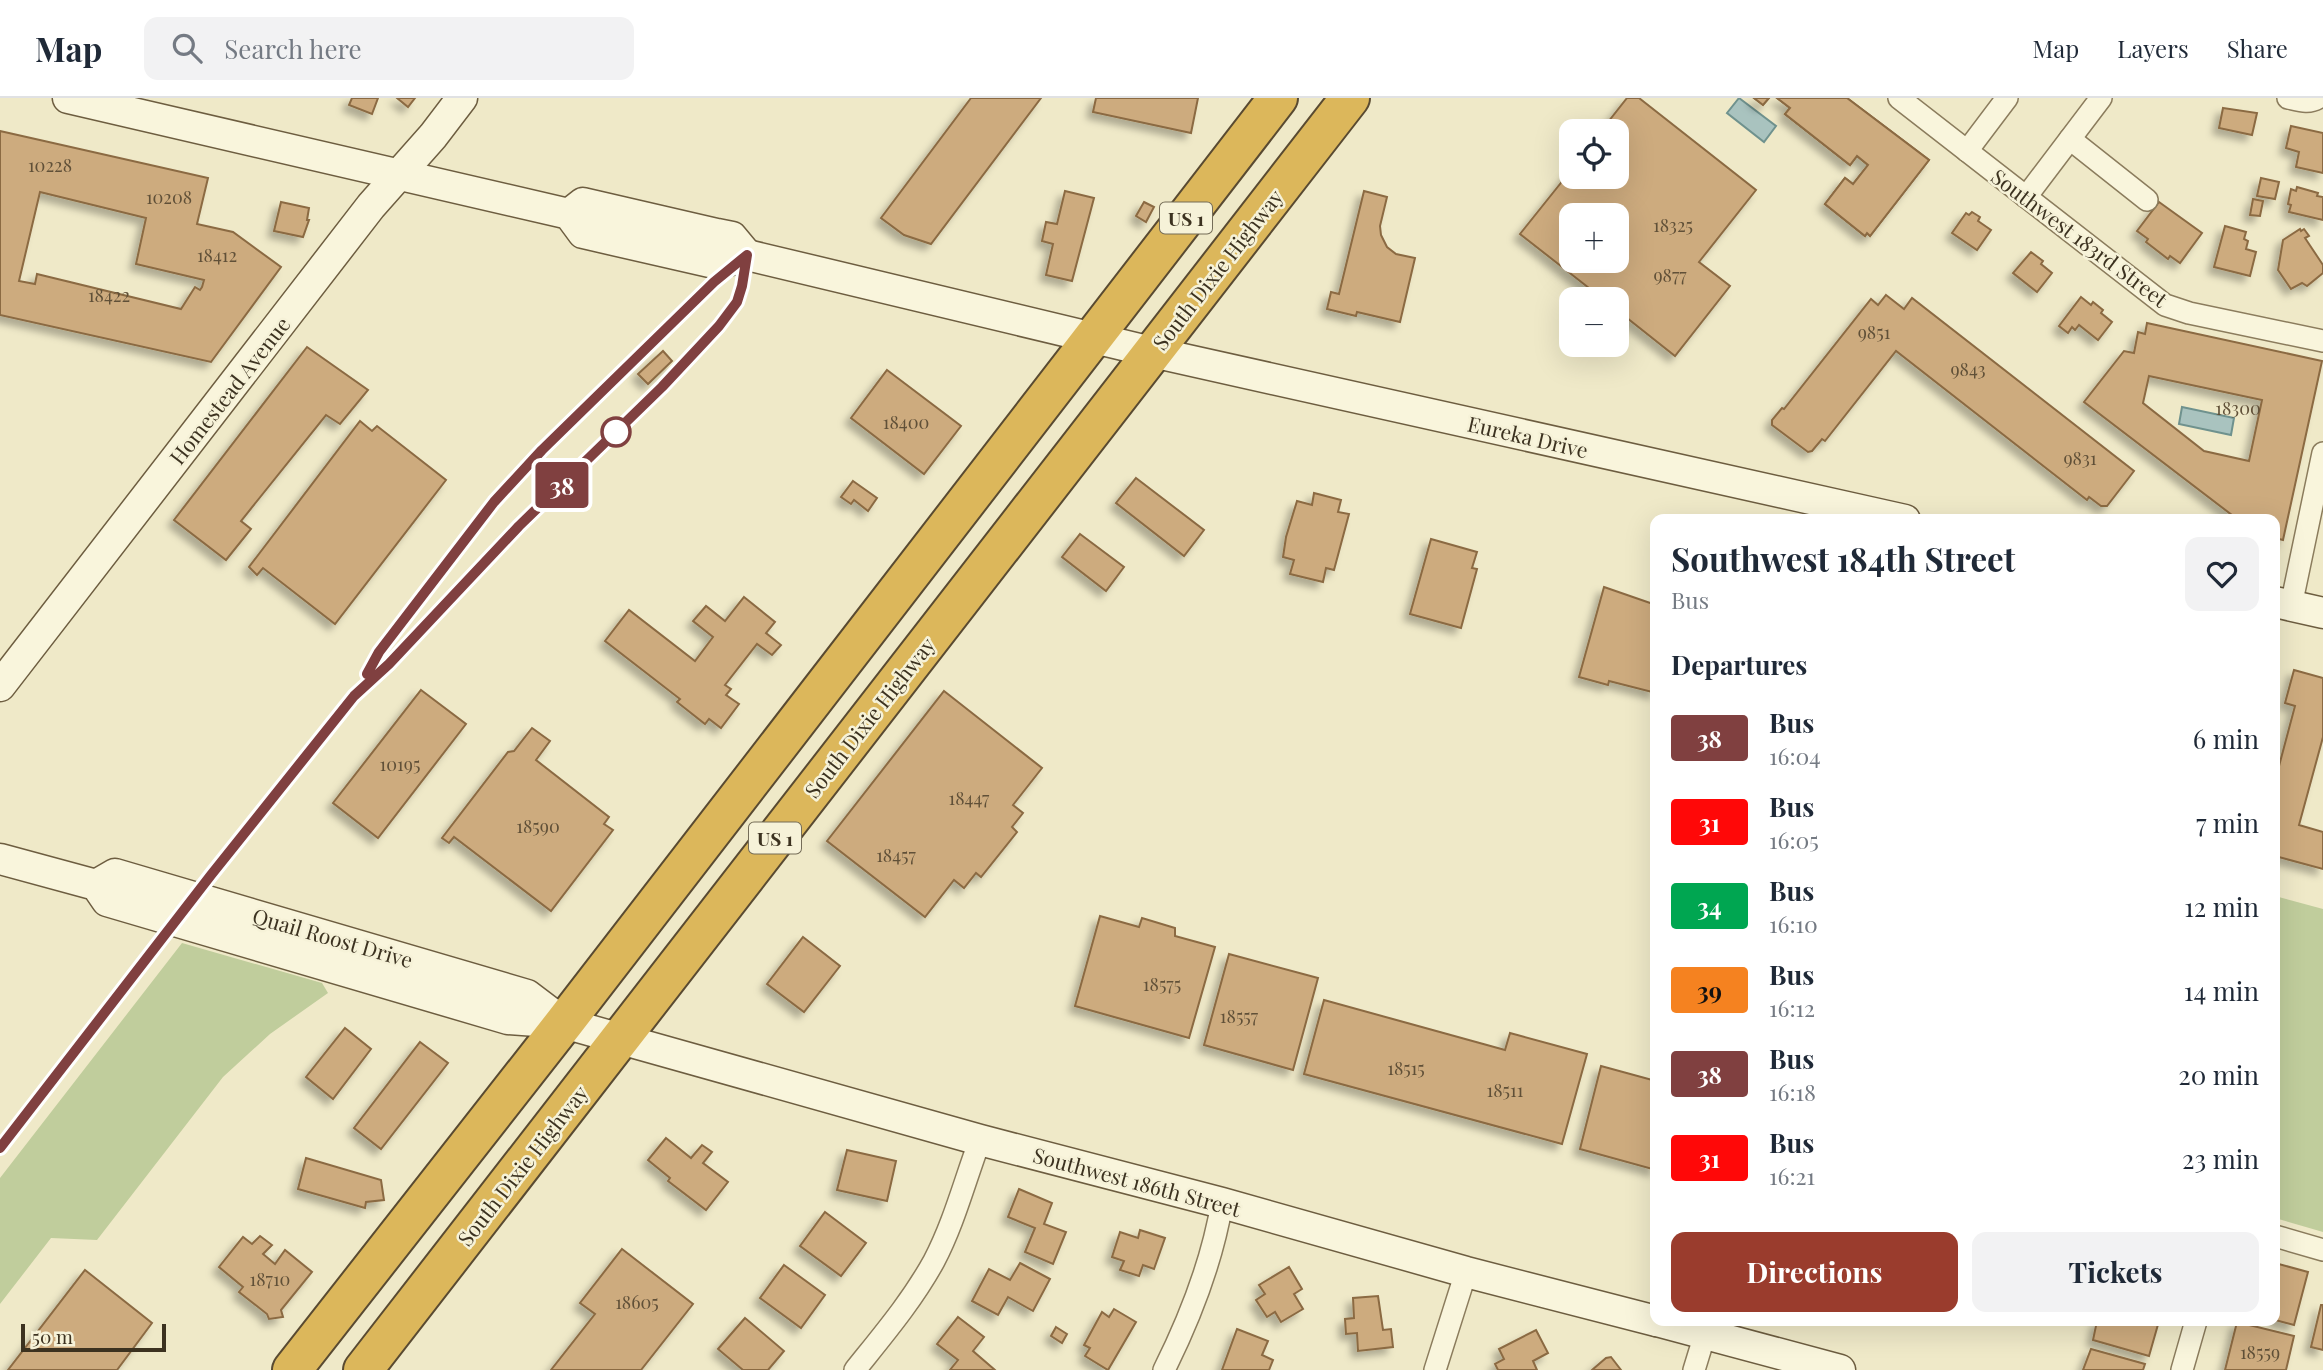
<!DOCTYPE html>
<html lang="en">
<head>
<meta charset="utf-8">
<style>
	body { margin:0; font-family:"Playfair Display",serif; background:#f2f2f3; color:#1f2937; height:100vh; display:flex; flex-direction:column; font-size:26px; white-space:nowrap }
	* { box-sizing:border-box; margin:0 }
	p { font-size:23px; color:#747a83 }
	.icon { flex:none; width:38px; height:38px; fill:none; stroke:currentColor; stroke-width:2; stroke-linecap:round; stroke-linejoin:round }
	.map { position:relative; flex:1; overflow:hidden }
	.panel { position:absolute; left:1650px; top:416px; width:630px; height:812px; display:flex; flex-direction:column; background:#fff; border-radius:14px; box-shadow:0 7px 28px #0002 }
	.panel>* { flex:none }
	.badge { padding:0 14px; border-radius:5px; font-size:24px; line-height:46px }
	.fabs { position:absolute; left:1559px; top:21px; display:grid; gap:14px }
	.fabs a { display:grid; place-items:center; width:70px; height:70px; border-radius:14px; background:#fff; box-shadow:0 7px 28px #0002; font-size:35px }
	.scale { position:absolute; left:21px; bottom:18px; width:145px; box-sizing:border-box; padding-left:7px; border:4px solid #3c3220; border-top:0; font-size:19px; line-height:24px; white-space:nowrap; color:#3c3220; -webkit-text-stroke:5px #f6f2d8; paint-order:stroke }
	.map>.badge { position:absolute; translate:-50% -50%; box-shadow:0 0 0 4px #fff }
	h2 { padding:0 21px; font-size:26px; line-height:63px }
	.round { display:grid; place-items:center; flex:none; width:74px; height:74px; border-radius:14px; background:#f2f2f3 }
	.summary { display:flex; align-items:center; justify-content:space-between; height:119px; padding:0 21px }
	h1 { font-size:33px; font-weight:700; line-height:52px }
	.button { display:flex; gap:14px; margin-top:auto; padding:14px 21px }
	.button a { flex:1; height:80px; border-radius:14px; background:#9a3c2d; color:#fff; font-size:28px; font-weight:700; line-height:80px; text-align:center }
	.button a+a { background:#f2f2f3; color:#1f2937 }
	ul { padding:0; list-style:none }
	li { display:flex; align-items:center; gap:21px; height:84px; padding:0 21px }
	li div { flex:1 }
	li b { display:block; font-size:26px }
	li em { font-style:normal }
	li .badge { min-width:77px; font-weight:700; text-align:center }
	header { display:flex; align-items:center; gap:42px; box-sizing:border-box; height:98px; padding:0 35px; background:#fff; border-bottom:2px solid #e0e1e3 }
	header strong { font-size:33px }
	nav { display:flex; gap:38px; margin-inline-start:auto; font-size:24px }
	.search { width:490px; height:63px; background:#f2f2f3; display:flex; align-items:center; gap:18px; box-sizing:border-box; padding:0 24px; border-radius:14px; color:#747a83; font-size:26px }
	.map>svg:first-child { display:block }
</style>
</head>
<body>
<header>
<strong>Map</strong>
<div class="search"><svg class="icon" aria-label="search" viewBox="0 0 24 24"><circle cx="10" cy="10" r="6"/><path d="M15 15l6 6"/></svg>Search here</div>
<nav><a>Map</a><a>Layers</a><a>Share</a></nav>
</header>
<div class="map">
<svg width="2323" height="1272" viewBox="0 0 2323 1272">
	<defs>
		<filter id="shadow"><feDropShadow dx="-6" dy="6" stdDeviation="3.5" flood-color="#0004"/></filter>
	</defs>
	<rect width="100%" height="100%" fill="#efe9c8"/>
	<g fill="#c0cd9c">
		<path d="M 2275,798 L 2323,811 L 2323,1134 L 2275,1120 Z"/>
		<path d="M 182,845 L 322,885 L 328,895 L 270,936 L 223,979 L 97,1142 L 51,1140 L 0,1206 L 0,1080 Z"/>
	</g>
	<g fill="#a9c3bf" stroke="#6f928e" stroke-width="2">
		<path d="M 1739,0 L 1776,28 L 1764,44 L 1727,15 Z"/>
		<path d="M 2182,309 L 2234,320 L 2231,337 L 2179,326 Z"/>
	</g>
	<g fill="#cdab7e" stroke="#8b6a43" stroke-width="2" fill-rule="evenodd" filter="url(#shadow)">
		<path d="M 352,0 L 378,0 L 372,16 L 349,7 Z"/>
		<path d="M 397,0 L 415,0 L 408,9 Z"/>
		<path d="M 971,0 L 1041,0 L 931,146 L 904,137 L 881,120 Z"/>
		<path d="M 1096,0 L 1198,0 L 1191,35 L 1093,14 Z"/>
		<path d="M 1627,0 L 1639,0 L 1756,92 L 1699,164 L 1730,188 L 1675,258 L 1617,212 L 1617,201 L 1603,201 L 1520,136 L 1572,71 L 1572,79 L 1617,79 L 1617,33 L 1601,33 ZM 1572,117 L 1617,117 L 1617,163 L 1572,163 Z"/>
		<path d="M 1754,0 L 1769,0 L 1763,7 Z"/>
		<path d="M 1754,0 L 1769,0 L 1763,7 Z"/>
		<path d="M 1777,0 L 1847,0 L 1929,62 L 1870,138 L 1867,135 L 1865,138 L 1825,106 L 1845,80 L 1853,86 L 1868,67 L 1857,58 L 1850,67 L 1785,16 L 1790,10 Z"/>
		<path d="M 1777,0 L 1847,0 L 1929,62 L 1870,138 L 1867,135 L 1865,138 L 1825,106 L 1845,80 L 1853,86 L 1868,67 L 1857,58 L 1850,67 L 1785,16 L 1790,10 Z"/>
		<path d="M 2223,10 L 2257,15 L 2252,37 L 2219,30 Z"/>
		<path d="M 2291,28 L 2323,35 L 2323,75 L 2296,69 L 2299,54 L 2286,50 Z"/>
		<path d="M 0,33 L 208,80 L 197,126 L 233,134 L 281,169 L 211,264 L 0,217 ZM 40,94 L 146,120 L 136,166 L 204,182 L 202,189 L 200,192 L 195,189 L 181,211 L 37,176 L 35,186 L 19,183 Z"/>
		<path d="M 2261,80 L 2279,84 L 2275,101 L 2257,98 Z"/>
		<path d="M 2297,89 L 2318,95 L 2317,98 L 2323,99 L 2323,122 L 2289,114 L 2291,107 L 2288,106 L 2291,91 L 2296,93 Z"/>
		<path d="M 1065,93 L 1094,100 L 1072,183 L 1046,177 L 1053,146 L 1042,143 L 1046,124 L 1057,126 Z"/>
		<path d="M 1364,93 L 1387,99 L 1380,128 L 1381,137 L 1387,149 L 1396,156 L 1415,160 L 1400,224 L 1357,214 L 1356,218 L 1327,211 L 1331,194 L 1339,196 Z"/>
		<path d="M 2253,101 L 2263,103 L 2260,118 L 2250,117 Z"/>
		<path d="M 281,104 L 309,110 L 307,122 L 309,122 L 303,139 L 274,133 Z"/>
		<path d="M 1144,104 L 1154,109 L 1146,124 L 1136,118 Z"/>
		<path d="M 2159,104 L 2202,135 L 2180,165 L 2170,158 L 2168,161 L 2146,144 L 2148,141 L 2137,133 Z"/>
		<path d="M 1972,114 L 1980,119 L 1978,123 L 1991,132 L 1977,152 L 1952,135 L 1966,115 L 1969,117 Z"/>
		<path d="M 2225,128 L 2246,134 L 2244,141 L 2248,143 L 2246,151 L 2256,154 L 2250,178 L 2214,169 Z"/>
		<path d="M 2300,131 L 2301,133 L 2304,131 L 2309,138 L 2305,140 L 2323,167 L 2323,175 L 2307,188 L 2302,185 L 2291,191 L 2278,172 L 2283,142 Z"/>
		<path d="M 2031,154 L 2043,163 L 2041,166 L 2052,175 L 2037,194 L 2013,175 Z"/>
		<path d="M 1886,197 L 1904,211 L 1912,200 L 2134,373 L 2107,408 L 2101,408 L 2089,399 L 2087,402 L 1896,253 L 1825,343 L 1822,341 L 1812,353 L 1808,354 L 1772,327 L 1772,322 L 1782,310 L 1784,311 L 1871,201 L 1878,207 Z"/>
		<path d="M 2081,199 L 2091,207 L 2093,204 L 2103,212 L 2101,215 L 2112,224 L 2098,242 L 2079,227 L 2075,232 L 2072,229 L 2068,235 L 2059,228 Z"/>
		<path d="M 2147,225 L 2322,263 L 2283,442 L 2275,440 L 2275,422 L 2247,422 L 2232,417 L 2084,304 L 2124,253 L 2134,255 L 2138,234 L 2145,236 ZM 2149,278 L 2262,302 L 2249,363 L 2204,353 L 2143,305 Z"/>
		<path d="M 307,249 L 368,292 L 340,326 L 326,317 L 241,423 L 251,431 L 226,462 L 174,422 Z"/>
		<path d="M 663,253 L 672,263 L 648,286 L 638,276 Z"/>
		<path d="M 887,272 L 961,328 L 924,376 L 851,320 Z"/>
		<path d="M 360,323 L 372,333 L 377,328 L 446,382 L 335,526 L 263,470 L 257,477 L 249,469 Z"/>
		<path d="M 1136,380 L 1204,432 L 1184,458 L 1116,405 Z"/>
		<path d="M 853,383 L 877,400 L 868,413 L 854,402 L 851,406 L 841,399 Z"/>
		<path d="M 1314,395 L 1341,402 L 1338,414 L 1349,416 L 1334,472 L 1326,470 L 1323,484 L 1290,476 L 1294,462 L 1283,459 L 1286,439 L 1297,403 L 1312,407 Z"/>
		<path d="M 1080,436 L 1124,469 L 1106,493 L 1062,459 Z"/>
		<path d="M 1431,441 L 1477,454 L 1472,470 L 1477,471 L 1461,530 L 1410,516 Z"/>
		<path d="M 1604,489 L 1656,507 L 1656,595 L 1609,583 L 1608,587 L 1579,579 Z"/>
		<path d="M 744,499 L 775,524 L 766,535 L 781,547 L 772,557 L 757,546 L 725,587 L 731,591 L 726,597 L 739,606 L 721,630 L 709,621 L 705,626 L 677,604 L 680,601 L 605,543 L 629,512 L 695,563 L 713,539 L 693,523 L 706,508 L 725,523 Z"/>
		<path d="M 2294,572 L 2323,580 L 2323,639 L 2299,727 L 2323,734 L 2323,771 L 2275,758 L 2275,683 L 2295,608 L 2285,605 Z"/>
		<path d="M 421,592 L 466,626 L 378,740 L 333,705 Z"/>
		<path d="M 944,593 L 1042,670 L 1013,707 L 1023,715 L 1012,729 L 1017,734 L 981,779 L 976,775 L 964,790 L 954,782 L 925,819 L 827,743 Z"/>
		<path d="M 532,630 L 550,643 L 536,662 L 609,719 L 604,726 L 613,732 L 551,813 L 454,739 L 449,745 L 442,740 L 508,654 L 514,653 Z"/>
		<path d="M 1100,818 L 1139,829 L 1142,820 L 1175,830 L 1175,838 L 1215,849 L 1189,940 L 1075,908 Z"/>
		<path d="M 803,839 L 840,868 L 804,914 L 767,886 Z"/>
		<path d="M 1229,856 L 1318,880 L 1293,972 L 1204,947 Z"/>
		<path d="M 1324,902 L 1505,952 L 1510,935 L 1587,956 L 1562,1046 L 1304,976 Z"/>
		<path d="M 345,930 L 371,951 L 333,1001 L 306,979 Z"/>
		<path d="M 420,944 L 448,965 L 381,1051 L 354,1030 Z"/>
		<path d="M 1601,968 L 1656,983 L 1656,1072 L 1580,1051 Z"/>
		<path d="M 666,1040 L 691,1060 L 702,1047 L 712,1054 L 703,1065 L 728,1084 L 706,1112 L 668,1083 L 670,1080 L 648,1062 Z"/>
		<path d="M 847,1052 L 896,1063 L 887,1103 L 837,1092 Z"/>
		<path d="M 306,1060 L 381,1082 L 384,1102 L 366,1104 L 365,1110 L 298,1091 Z"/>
		<path d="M 1019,1091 L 1052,1105 L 1044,1126 L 1066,1134 L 1053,1166 L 1025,1154 L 1035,1130 L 1008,1119 Z"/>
		<path d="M 825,1114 L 866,1145 L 841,1178 L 800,1148 Z"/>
		<path d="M 1140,1132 L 1165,1140 L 1154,1171 L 1143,1167 L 1139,1178 L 1120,1172 L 1124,1163 L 1112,1159 L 1120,1134 L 1138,1140 Z"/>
		<path d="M 260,1138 L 272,1147 L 263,1156 L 275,1166 L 285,1152 L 312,1174 L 281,1212 L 283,1219 L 269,1221 L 267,1216 L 239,1194 L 243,1189 L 219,1169 L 243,1139 L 252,1146 Z"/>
		<path d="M 622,1151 L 693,1206 L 641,1272 L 551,1272 L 595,1216 L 580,1205 Z"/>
		<path d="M 1020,1165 L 1050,1181 L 1033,1213 L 1008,1199 L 998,1217 L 972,1203 L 989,1171 L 1010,1182 Z"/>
		<path d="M 2275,1165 L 2308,1174 L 2294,1227 L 2275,1222 Z"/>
		<path d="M 784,1167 L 825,1197 L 801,1230 L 760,1200 Z"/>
		<path d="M 1289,1169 L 1302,1191 L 1294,1196 L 1303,1211 L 1281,1224 L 1275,1214 L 1267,1219 L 1256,1202 L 1265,1196 L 1259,1187 Z"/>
		<path d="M 85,1172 L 152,1225 L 117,1272 L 8,1272 Z"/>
		<path d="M 1378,1198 L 1383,1232 L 1391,1231 L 1393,1249 L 1358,1253 L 1357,1235 L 1346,1236 L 1345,1221 L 1354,1220 L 1353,1200 Z"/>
		<path d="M 2321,1207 L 2323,1207 L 2323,1252 L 2311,1249 Z"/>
		<path d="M 1114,1211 L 1136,1224 L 1108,1272 L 1085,1258 L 1090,1250 L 1084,1247 L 1102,1214 L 1109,1219 Z"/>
		<path d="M 958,1219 L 984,1239 L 973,1253 L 995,1272 L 950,1272 L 958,1262 L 937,1246 Z"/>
		<path d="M 745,1220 L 784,1253 L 768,1272 L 743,1272 L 718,1251 Z"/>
		<path d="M 2097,1223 L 2159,1223 L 2149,1258 L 2093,1242 Z"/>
		<path d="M 2237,1224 L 2294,1238 L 2286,1272 L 2225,1272 Z"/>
		<path d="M 1056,1229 L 1067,1236 L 1062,1245 L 1051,1238 Z"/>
		<path d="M 1237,1231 L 1268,1243 L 1262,1257 L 1273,1262 L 1269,1272 L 1222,1272 Z"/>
		<path d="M 1536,1232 L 1548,1255 L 1533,1263 L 1537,1272 L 1498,1272 L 1495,1266 L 1504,1261 L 1499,1251 Z"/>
		<path d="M 2091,1251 L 2145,1266 L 2143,1272 L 2083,1272 Z"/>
		<path d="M 1611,1259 L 1621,1272 L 1592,1272 L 1606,1260 Z"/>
	</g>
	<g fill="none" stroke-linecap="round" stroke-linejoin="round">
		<g stroke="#8b7c5d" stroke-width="24">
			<g id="street">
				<path d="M 1899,0 L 2165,207 L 2189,215 L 2323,243"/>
				<path d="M 2288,0 C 2298,2 2309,6 2318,0"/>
				<path d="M 2070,41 L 2147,102"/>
				<path d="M 1967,53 L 2007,0"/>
				<path d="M 2026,99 L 2101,0"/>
				<path d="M 2291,508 L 2323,355"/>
				<path d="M 2275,1138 L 2323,1152"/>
				<path d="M 855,1272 C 883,1237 912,1203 934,1163 C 954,1125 965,1082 980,1042"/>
				<path d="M 1164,1272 C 1191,1218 1212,1164 1222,1105"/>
				<path d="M 1435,1272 L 1466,1174"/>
				<path d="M 1694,1272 L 1705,1236"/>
				<path d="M 2182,1272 L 2196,1223"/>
			</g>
		</g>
		<g stroke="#6d5d40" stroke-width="33">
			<g id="secondary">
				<path d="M 68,0 L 569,116 L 583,135 L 718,166 L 747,157 L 732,139 L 717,136 L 583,105 L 569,116"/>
				<path d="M 747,157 L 1152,254 L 1905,422"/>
				<path d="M 2275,504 L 2323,515"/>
				<path d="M 0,588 L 371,108 L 433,38 L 462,0"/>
				<path d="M 0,761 L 96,787 L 107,803 L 508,921 L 564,925 L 980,1042 L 1222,1105 L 1466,1174 L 1656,1223"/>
				<path d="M 96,787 L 115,776 L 527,897 L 564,925"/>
				<path d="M 1657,1223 L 1840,1272"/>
			</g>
		</g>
		<g stroke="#594a31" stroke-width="42">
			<g id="highway">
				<path d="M 292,1272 L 564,925 L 1278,0"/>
				<path d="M 363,1272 L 1350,0"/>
			</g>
		</g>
		<use href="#street" stroke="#f9f5dc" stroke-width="21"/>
		<use href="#secondary" stroke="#f9f5dc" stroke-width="30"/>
		<use href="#highway" stroke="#dcb75b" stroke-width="38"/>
	</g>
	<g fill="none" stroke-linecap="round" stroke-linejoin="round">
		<g stroke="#fff" stroke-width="16">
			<path id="line" d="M 0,1050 L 211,777 L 354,598 L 389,566 L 519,428 L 662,289 L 719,228 L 737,204 L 742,188 L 747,157 L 714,184 L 542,352 L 494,404 L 379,554 L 367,576"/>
		</g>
		<use href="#line" stroke="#804040" stroke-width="10"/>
	</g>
	<circle fill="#fff" stroke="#804040" stroke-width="3.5" cx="616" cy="334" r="14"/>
	<g text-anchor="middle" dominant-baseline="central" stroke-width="5" stroke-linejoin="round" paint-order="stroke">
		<g font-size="18" fill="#605038">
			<text x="50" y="67">10228</text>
			<text x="169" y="99">10208</text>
			<text x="1673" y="127">18325</text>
			<text x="217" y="157">18412</text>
			<text x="1670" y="177">9877</text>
			<text x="109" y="197">18422</text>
			<text x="1874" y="234">9851</text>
			<text x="1968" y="271">9843</text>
			<text x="2238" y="310">18300</text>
			<text x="906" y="324">18400</text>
			<text x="2080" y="360">9831</text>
			<text x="400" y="666">10195</text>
			<text x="969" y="700">18447</text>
			<text x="538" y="728">18590</text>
			<text x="896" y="757">18457</text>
			<text x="1162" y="886">18575</text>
			<text x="1239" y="918">18557</text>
			<text x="1406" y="970">18515</text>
			<text x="1505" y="992">18511</text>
			<text x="270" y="1181">18710</text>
			<text x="637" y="1204">18605</text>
			<text x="2260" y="1254">18559</text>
		</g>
		<g fill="#f6f2d8" stroke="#746c57" stroke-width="2">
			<rect x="1160" y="104.5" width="52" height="31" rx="5"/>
			<rect x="749" y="724.5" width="52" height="31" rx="5"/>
		</g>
		<g font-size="19" font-weight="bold" fill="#3c3220">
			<text x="1186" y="120">US 1</text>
			<text x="775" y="740">US 1</text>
		</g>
		<g font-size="21" fill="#3c3220" stroke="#f6f2d8">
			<text transform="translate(2080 139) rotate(37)">Southwest 183rd Street</text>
			<text transform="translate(1217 171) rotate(-52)">South Dixie Highway</text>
			<text transform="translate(229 292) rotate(-52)">Homestead Avenue</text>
			<text transform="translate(1528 338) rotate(13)">Eureka Drive</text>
			<text transform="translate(869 619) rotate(-52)">South Dixie Highway</text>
			<text transform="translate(333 839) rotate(16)">Quail Roost Drive</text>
			<text transform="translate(522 1067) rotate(-52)">South Dixie Highway</text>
			<text transform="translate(1137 1083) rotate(15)">Southwest 186th Street</text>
		</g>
	</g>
</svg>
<div class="fabs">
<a><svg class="icon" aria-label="locate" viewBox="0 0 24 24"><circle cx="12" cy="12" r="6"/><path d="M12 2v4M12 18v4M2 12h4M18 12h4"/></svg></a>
<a>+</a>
<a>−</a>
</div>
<div class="scale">50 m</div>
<b class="badge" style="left:562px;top:387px;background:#804040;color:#fff">38</b>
<section class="panel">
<div class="summary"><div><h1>Southwest 184th Street</h1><p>Bus</p></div><a class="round"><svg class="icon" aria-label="heart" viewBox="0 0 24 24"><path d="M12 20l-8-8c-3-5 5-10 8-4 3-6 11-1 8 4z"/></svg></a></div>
<h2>Departures</h2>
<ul>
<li><span class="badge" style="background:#804040;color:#fff">38</span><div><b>Bus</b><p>16:04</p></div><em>6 min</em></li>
<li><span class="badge" style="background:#ff0808;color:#fff">31</span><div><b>Bus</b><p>16:05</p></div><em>7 min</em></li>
<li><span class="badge" style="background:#00a651;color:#fff">34</span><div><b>Bus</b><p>16:10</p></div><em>12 min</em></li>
<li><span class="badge" style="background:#f58220;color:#111">39</span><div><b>Bus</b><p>16:12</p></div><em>14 min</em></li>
<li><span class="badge" style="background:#804040;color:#fff">38</span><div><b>Bus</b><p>16:18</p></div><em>20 min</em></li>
<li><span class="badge" style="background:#ff0808;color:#fff">31</span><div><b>Bus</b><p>16:21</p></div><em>23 min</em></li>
</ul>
<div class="button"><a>Directions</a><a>Tickets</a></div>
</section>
</div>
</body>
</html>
